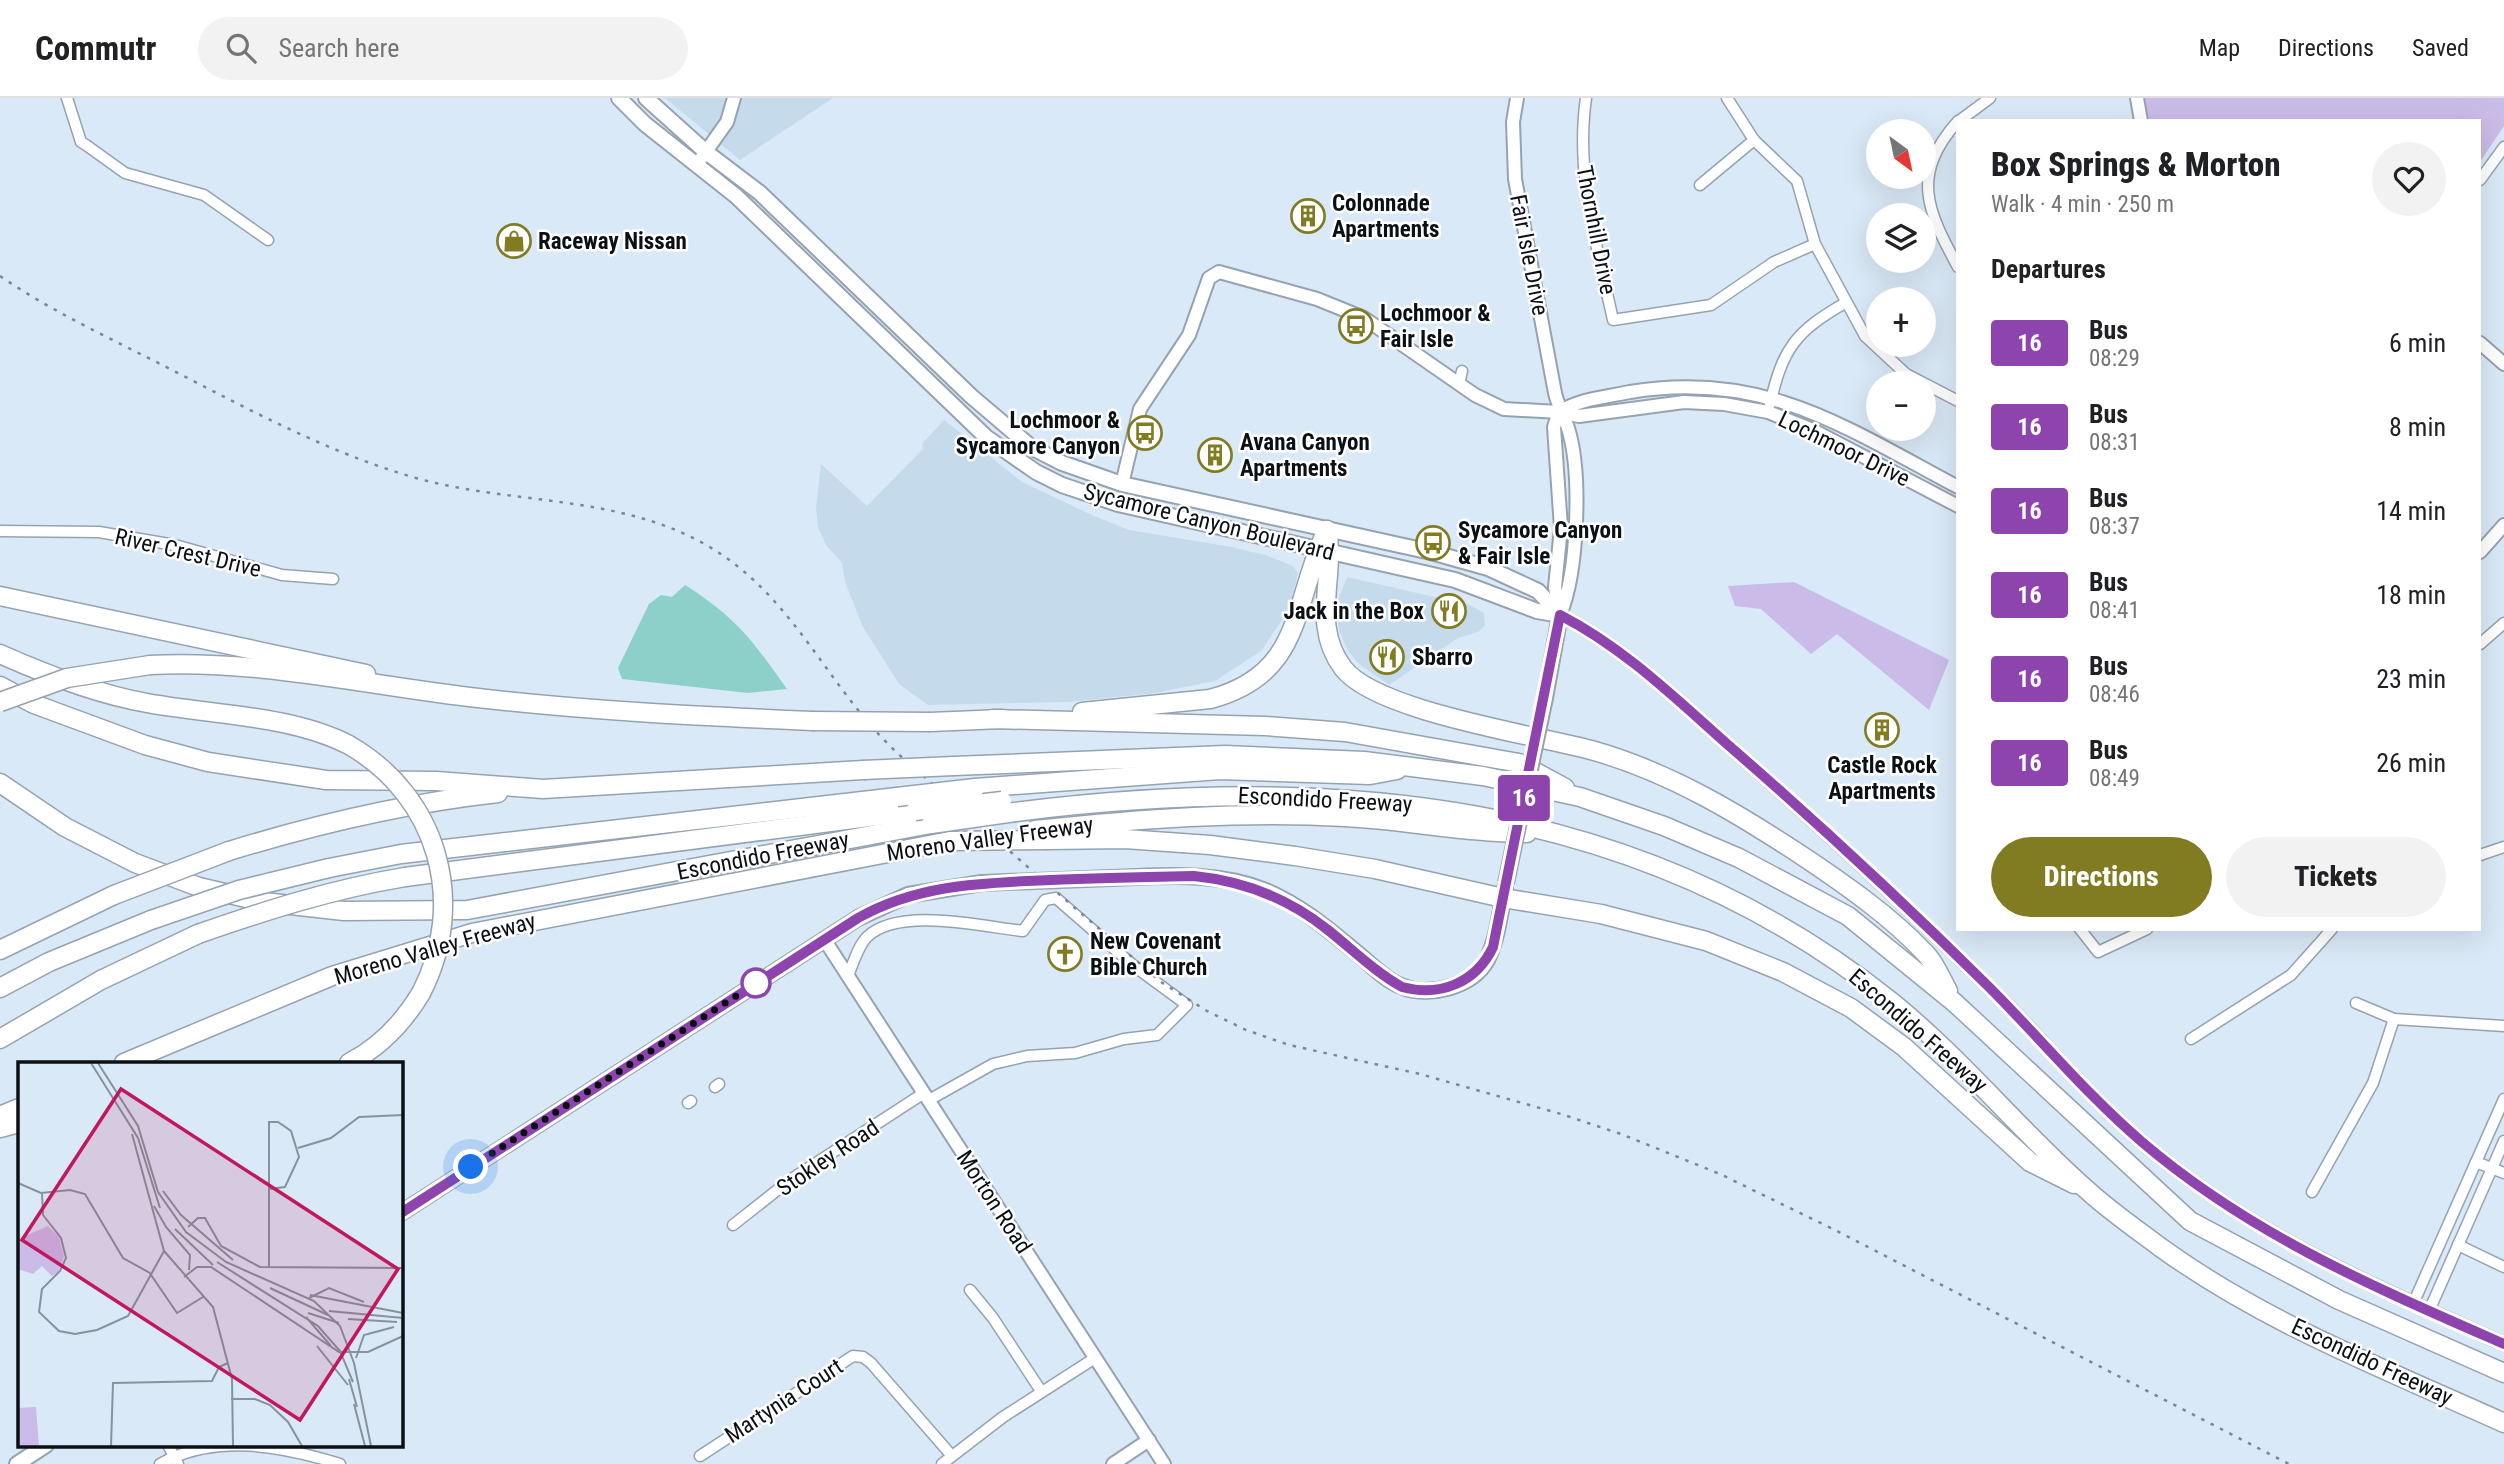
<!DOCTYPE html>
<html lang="en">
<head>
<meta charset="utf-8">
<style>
	body { margin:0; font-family:"Roboto Condensed",sans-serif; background:#f2f2f2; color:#202124; height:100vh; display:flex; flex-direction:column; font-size:26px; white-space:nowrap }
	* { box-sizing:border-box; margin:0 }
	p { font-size:23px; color:#757577 }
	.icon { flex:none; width:38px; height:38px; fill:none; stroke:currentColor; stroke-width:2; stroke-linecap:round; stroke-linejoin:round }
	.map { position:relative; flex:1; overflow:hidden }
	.details { position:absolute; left:1956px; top:21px; width:525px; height:812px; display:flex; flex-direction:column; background:#fff; border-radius:0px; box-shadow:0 7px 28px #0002 }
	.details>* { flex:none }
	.badge { padding:0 14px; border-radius:5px; font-size:24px; line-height:46px }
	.needle { width:46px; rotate:147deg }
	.tools { position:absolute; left:1866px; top:21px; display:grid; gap:14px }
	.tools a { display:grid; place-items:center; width:70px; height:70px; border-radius:50%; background:#fff; box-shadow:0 7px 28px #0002; font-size:35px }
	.you { position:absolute; width:35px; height:35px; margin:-18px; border:5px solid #fff; border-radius:50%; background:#1a73e8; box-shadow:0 0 0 10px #1a73e833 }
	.map>.badge { position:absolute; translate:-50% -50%; box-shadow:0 0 0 4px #fff }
	h2 { padding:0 35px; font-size:26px; line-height:63px }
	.round { display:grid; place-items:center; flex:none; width:74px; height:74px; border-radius:37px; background:#f2f2f2 }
	.overview { display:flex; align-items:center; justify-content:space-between; height:119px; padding:0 35px }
	h1 { font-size:33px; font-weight:800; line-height:52px }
	.primary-button { display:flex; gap:14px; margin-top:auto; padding:14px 35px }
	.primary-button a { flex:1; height:80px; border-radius:42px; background:#817b21; color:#fff; font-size:28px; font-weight:800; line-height:80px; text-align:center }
	.primary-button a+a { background:#f2f2f2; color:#202124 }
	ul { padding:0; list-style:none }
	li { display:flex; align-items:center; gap:21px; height:84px; padding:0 35px }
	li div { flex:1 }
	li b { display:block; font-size:26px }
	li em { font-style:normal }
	li .badge { min-width:77px; font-weight:700; text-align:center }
	header { display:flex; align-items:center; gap:42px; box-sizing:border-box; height:98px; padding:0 35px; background:#fff; border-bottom:2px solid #e0e0e0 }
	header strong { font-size:33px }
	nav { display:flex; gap:38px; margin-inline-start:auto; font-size:24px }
	.search { width:490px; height:63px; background:#f2f2f2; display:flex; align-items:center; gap:18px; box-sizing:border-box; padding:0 24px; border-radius:38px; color:#757577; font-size:26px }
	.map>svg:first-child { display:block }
</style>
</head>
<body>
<header>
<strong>Commutr</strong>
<div class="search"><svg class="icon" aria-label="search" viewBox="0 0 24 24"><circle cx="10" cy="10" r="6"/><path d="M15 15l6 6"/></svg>Search here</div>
<nav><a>Map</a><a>Directions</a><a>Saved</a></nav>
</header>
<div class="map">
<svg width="2504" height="1366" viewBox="0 0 2504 1366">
	<rect width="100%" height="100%" fill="#dae9f7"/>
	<g fill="#c5dbec">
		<path d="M 665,0 L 833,0 L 740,62 Z"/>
		<path d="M 944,322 L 1022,384 L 1092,417 L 1129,432 L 1226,448 L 1266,457 L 1293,468 L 1298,475 L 1290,510 L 1261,553 L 1215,583 L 1155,595 L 1068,604 L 928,607 L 899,586 L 863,529 L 845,484 L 842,465 L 826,447 L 818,429 L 816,410 L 821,366 L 867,408 L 923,351 L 922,346 Z"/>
		<path d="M 1347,479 L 1470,507 L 1484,515 L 1485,528 L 1478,534 L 1458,540 L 1389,587 L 1359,566 L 1348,553 L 1339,532 L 1336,508 Z"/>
	</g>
	<g fill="#cbbbe8">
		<path d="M 2145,0 L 2504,0 L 2504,28 L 2480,64 L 2480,23 L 2148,23 Z"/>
		<path d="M 1794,484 L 1949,562 L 1929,612 L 1837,536 L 1811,556 L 1761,511 L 1735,508 L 1728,488 Z"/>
	</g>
	<path fill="#8dcfc9" d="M 685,487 C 737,520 752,542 787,591 L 748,595 L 622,581 L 618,570 L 649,506 L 661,497 L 672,499 Z"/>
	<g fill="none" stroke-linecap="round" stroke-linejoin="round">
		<g stroke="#95a3b0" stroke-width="13">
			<g id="minor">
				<path d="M 67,0 L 81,44 L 86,47 L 125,75 L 204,97 L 268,142"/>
				<path d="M 1586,0 C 1575,76 1597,148 1613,222 L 1711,207 L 1774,164 L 1815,146"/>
				<path d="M 1727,0 L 1754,42 L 1797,83 L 1815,146 L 1865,238 L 1906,276 L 1958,303"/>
				<path d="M 1958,23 C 1910,77 1927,112 1958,169"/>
				<path d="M 1959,23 L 1990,0"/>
				<path d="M 2480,82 L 2504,49"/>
				<path d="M 1700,87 L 1754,42"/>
				<path d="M 1459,286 L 1462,273"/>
				<path d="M 1770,306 C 1783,250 1795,234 1845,205"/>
				<path d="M 0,433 L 99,434 L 175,447 L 282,477 L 333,481"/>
				<path d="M 2480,546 L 2504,525"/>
				<path d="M 2480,757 L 2504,749"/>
				<path d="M 2080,831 L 2098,854 L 2147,831"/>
				<path d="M 848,878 C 853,866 858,848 867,839 C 899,808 984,829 1023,833 L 1045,802 L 1056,800 L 1134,868 L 1187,907 L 1157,937 L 1124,941 L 1075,955 L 1027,958 L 993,966 L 929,1002"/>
				<path d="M 2356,905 L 2394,921 L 2504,928"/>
				<path d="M 2191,941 L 2291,877 L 2332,831"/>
				<path d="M 715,989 L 719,986"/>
				<path d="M 688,1005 L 691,1003"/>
				<path d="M 2476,1064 L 2504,1075"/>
				<path d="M 2312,1094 L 2373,985 L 2394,921"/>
				<path d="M 733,1127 L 790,1082 L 924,995"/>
				<path d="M 2458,1147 L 2504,1169"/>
				<path d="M 970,1192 L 993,1220 L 1041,1293"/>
				<path d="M 2413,1206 L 2504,1001"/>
				<path d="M 2429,1213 L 2504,1043"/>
				<path d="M 168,1347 L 178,1366"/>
				<path d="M 700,1358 L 853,1258 L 863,1259 L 871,1265 L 952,1358"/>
				<path d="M 160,1366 C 216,1335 282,1348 340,1366"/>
				<path d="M 942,1366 L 1003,1319 L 1095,1260"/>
			</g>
		</g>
		<g stroke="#95a3b0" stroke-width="16">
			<g id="tertiary">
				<path d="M 1517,0 L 1513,24 L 1515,81 L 1555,295 C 1558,308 1564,318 1568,330 C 1582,375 1578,474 1560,517"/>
				<path d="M 2137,0 L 2141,23"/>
				<path d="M 700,62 L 727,24 L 734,0"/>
				<path d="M 2480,245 L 2504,266"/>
				<path d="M 1559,314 C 1580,301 1605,299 1630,294 C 1764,272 1845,329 1958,389"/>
				<path d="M 1559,314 L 1554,329 L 1561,430 L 1555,489 L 1560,517"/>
				<path d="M 1122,386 L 1140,311 L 1189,237 L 1209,180 L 1219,174 L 1317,201 L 1364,220 L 1475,297 L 1504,311 L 1559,314 L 1579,318 L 1684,304 L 1724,306 L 1768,314 L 1813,332 L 1958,408"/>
				<path d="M 2480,454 L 2504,427"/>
				<path d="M 1560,517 C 1624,550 1674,599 1727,646 C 1820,727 1910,811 1997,897 C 2046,946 2089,999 2142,1044 C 2251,1137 2374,1188 2504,1246"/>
				<path d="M 824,841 L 1164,1366"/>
				<path d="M 1113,1366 L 1149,1342"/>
			</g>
		</g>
		<g stroke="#95a3b0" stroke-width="18">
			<g id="secondary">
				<path d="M 619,0 L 645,26 L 736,98 L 986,339 L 1036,374 L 1062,387 L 1118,406 L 1455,482 L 1537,513 L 1560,517"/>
				<path d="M 646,0 L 706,54 L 760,95 L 971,298 L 1031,349 L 1062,365 L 1122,386 L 1431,454 L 1488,470 L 1538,493 L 1560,517"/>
				<path d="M 1545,600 L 1560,517"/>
				<path d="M 1112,780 C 1164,778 1217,773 1266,793 C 1301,808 1329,832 1358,856 C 1372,867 1385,882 1401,888 C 1428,900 1472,889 1487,862 C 1498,839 1500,814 1505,790"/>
				<path d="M 401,1115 L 858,820 L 908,797 L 982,785"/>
				<path d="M 17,1366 L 46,1347"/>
			</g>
		</g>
		<g stroke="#95a3b0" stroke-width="21">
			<g id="motorway">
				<path d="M 1327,432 C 1336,480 1310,526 1343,570 C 1375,613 1535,637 1591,652 C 1670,674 1739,716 1807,761 C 1847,788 1890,818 1923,853 C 1934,863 1941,880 1948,893"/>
				<path d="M 0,498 L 366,576"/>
				<path d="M 0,556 C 47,577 96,596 147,605 C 212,617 291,617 349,647"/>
				<path d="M 150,567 C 257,561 371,588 478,600 C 589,613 700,618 812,623"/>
				<path d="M 0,588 L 34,606 L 145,647 L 208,664 L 326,682 L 436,683 L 543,691 L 863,672"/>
				<path d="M 1082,614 L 1210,601 C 1305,576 1292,504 1327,432"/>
				<path d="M 993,621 L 1265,628 L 1345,634 L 1519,665 L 1565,690"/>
				<path d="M 930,624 L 1002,621"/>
				<path d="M 954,668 L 1225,657 L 1364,663 L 1483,678 L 1580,699 L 1664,728 L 1739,760 L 1848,818 L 1955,905 L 2190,1123 L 2339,1202 L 2504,1275"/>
				<path d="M 0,685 L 65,729 L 135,765 L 199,789 L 264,804 L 344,813 L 467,812 L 931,726"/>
				<path d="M 975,690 L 1220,672 L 1370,677 L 1397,672"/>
				<path d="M 1015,714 C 1329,674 1638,700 1893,905 C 1963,962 2020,1033 2087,1092 C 2110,1113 2136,1131 2160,1149 C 2265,1225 2387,1272 2504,1325"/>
				<path d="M 1035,732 C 1138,721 1241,713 1345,719 C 1406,722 1466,735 1527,735"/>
				<path d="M 1047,742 L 1125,741 L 1210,747 L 1295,758 L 1375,771 L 1503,800 L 1601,816 L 1706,843 L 1783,874 L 1851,910 L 1904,949 L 2030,1064 L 2074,1086"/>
				<path d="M 229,753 C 317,726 407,705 498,695"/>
				<path d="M 329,770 L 401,756 L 897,699"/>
				<path d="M 405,779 L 915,713"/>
				<path d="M 0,852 L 114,797"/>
				<path d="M 0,890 L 49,864 L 151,822"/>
				<path d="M 0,941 L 101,882 L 198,836"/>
				<path d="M 124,965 L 332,878 L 472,835 L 950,743"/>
				<path d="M 349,965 C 380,949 403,925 421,895"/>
				<path d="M 0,1018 L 19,1010"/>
				<path d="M 0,1030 L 19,1025"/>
			</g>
		</g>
		<use href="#minor" stroke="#fff" stroke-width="10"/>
		<use href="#tertiary" stroke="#fff" stroke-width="12"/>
		<use href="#secondary" stroke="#fff" stroke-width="14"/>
		<use href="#motorway" stroke="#fff" stroke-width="18"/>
		<path stroke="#7c8791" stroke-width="2.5" stroke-dasharray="3.5 7" stroke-linecap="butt" d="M 0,178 C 54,215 114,242 172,272 C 252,313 329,355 416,380 C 512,407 619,396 708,448 C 792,497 825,584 891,649 C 916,673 944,695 970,718 C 1033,774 1097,829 1161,884 L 1207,913 L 1246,932 L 1289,947 L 1420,976 L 1561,1016 L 1621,1036 L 1720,1076 L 1835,1132 L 2289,1366"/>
		<g stroke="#95a3b0" stroke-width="18" stroke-linecap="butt">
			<g id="secondary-bridge">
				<path d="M 982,785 L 1112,780"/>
				<path d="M 1506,785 L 1545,600"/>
			</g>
		</g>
		<g stroke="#95a3b0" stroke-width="21" stroke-linecap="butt">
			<g id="motorway-bridge">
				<path d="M 0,604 L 67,580 L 150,567"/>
				<path d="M 812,623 L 930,624"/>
				<path d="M 349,647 C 438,698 468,805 421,895"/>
				<path d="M 863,672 L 954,668"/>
				<path d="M 897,699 L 975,690"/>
				<path d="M 915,713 L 1002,703"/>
				<path d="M 931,726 L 1015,714"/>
				<path d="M 950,743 L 1047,742"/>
				<path d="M 114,797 L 229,753"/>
				<path d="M 151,822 L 239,792 L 329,770"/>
				<path d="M 198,836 C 267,812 333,791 405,779"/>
			</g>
		</g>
		<use href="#secondary-bridge" stroke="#fff" stroke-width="14"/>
		<use href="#motorway-bridge" stroke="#fff" stroke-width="18"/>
	</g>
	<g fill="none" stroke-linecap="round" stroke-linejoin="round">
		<g stroke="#fff" stroke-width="16">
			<path id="line" d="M 401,1115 L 858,820 C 918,786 983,785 1050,782 C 1098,780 1146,779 1194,778 C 1244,783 1288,800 1328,832 C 1352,851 1375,874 1402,889 C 1440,899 1476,885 1493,849 L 1560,517 C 1624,550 1674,599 1727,646 C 1817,724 1904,805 1989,889 C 2040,940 2086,996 2142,1044 C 2251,1137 2374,1189 2504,1246"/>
		</g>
		<use href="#line" stroke="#8e44ad" stroke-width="10"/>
		<path stroke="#0b1015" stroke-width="7" stroke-dasharray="0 12.6" d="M 471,1069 L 764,880 L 756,885"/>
	</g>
	<defs>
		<g id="building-ring" transform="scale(1.75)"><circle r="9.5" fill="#fff" stroke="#817b21" stroke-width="1.5"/><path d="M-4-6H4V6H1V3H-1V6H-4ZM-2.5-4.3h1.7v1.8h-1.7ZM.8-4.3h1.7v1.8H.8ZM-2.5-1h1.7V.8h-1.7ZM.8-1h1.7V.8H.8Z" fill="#817b21"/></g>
		<g id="shop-ring" transform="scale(1.75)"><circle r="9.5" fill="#fff" stroke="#817b21" stroke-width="1.5"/><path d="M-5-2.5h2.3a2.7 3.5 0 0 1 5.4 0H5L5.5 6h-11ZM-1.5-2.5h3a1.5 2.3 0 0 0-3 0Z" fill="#817b21"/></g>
		<g id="bus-ring" transform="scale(1.75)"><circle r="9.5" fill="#fff" stroke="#817b21" stroke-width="1.5"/><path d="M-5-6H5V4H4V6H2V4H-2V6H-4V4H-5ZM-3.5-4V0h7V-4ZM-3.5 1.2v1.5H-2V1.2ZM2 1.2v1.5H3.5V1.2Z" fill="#817b21"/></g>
		<g id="restaurant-ring" transform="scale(1.75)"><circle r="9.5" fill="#fff" stroke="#817b21" stroke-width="1.5"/><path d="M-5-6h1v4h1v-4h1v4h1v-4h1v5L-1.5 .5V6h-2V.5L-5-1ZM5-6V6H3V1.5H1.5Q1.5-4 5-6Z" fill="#817b21"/></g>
		<g id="church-ring" transform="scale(1.75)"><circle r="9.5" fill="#fff" stroke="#817b21" stroke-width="1.5"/><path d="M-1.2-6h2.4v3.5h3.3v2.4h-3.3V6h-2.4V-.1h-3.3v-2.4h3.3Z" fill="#817b21"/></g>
	</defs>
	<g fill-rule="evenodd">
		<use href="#building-ring" x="1308" y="118"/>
		<use href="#shop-ring" x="514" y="143"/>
		<use href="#bus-ring" x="1356" y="228"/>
		<use href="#bus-ring" x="1145" y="335"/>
		<use href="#building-ring" x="1215" y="357"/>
		<use href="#bus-ring" x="1433" y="445"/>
		<use href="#restaurant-ring" x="1449" y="513"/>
		<use href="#restaurant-ring" x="1387" y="559"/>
		<use href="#building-ring" x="1882" y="632"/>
		<use href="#church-ring" x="1065" y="856"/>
	</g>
	<circle fill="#fff" stroke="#8e44ad" stroke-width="3.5" cx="756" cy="885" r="14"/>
	<g text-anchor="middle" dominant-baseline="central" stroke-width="5" stroke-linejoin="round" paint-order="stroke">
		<g font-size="23" font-weight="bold" fill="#0b1015" stroke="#fff" text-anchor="start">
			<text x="1332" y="105">Colonnade<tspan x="1332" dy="26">Apartments</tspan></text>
			<text x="538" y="143">Raceway Nissan</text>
			<text x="1380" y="215">Lochmoor &amp;<tspan x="1380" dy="26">Fair Isle</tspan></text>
			<text x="1120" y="322" text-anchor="end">Lochmoor &amp;<tspan x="1120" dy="26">Sycamore Canyon</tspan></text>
			<text x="1240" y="344">Avana Canyon<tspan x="1240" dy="26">Apartments</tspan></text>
			<text x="1458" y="432">Sycamore Canyon<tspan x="1458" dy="26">&amp; Fair Isle</tspan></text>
			<text x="1424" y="513" text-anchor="end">Jack in the Box</text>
			<text x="1412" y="559">Sbarro</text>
			<text x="1882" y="667" text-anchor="middle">Castle Rock<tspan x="1882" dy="26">Apartments</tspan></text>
			<text x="1090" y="843">New Covenant<tspan x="1090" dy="26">Bible Church</tspan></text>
		</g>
		<g font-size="23" fill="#0b1015" stroke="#fff">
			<text transform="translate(1596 132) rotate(79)">Thornhill Drive</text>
			<text transform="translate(1529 157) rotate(79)">Fair Isle Drive</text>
			<text transform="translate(1844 351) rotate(26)">Lochmoor Drive</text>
			<text transform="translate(1209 424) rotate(14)">Sycamore Canyon Boulevard</text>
			<text transform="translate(188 455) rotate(13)">River Crest Drive</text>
			<text transform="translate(1325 702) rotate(3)">Escondido Freeway</text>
			<text transform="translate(990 741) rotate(-8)">Moreno Valley Freeway</text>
			<text transform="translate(763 758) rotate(-11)">Escondido Freeway</text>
			<text transform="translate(435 851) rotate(-16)">Moreno Valley Freeway</text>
			<text transform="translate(1918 933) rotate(41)">Escondido Freeway</text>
			<text transform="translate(828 1060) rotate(-34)">Stokley Road</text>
			<text transform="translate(994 1104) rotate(57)">Morton Road</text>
			<text transform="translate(2372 1264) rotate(25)">Escondido Freeway</text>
			<text transform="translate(784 1303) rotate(-33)">Martynia Court</text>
		</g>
	</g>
	<g transform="translate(18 964)">
		<rect width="385" height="385" fill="#dae9f7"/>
		<path d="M 30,164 L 41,175 L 46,195 L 40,210 L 34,214 L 24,204 L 15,212 L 0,207 L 0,177 ZM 18,345 L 21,384 L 0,384 L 0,346 Z" fill="#cbbbe8"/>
		<path fill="none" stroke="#87929d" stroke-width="2" d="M 73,1 L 120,76 L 142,146M 80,1 L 120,64 L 140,130 L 168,170 L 208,200 L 296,239 L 322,264 L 336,301 L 353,384M 114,72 L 146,189M 280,86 L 313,76 L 341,55 L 385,53M 0,121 L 23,131 L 52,128 L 67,132 L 105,196 L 132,211M 145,129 L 163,153 L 215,198M 24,131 L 25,153 L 43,176 L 48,196 L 42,209 L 24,227 L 21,250 L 41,269 L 57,272 L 79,268 L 110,254 L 146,189M 136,144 L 148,165 L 172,193 L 171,208M 170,165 L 180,156 L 187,156 L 203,184 L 242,205 L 385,206M 157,167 L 195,203M 146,189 L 195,245 L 214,317 L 215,384M 199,200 L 300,264 L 322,289 L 335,320M 251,206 L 251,60 L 260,60 L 273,69 L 281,95 L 267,125 L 251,127M 131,210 L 159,251 L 185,235M 166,215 L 179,205 L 193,205 L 321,290 L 350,290 L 385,274M 252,226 L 310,253M 292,233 L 385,251M 291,236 L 311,226 L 346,240M 311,249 L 385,256M 290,251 L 321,261M 288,255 L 313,284M 330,257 L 379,260M 299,284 L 330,323M 338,296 L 346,273 L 376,265M 331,317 L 339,345M 213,337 L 237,337 L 252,343 L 270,360 L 284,384M 336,342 L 347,384M 93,384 L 95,321 L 194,319 L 201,305 L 210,301"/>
		<path fill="#c2185b" fill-opacity="0.15" stroke="#c2185b" stroke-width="3.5" d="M 103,27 L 380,207 L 282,358 L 4,178 Z"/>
		<rect width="385" height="385" fill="none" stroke="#0b1015" stroke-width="3.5"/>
	</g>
</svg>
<div class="tools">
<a><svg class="needle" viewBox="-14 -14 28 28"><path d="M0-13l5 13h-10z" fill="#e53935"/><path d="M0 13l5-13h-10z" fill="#757577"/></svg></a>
<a><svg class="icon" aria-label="layers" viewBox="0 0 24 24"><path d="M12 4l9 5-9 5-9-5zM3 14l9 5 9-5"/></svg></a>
<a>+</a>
<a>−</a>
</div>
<div class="you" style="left:471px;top:1069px"></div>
<b class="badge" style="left:1524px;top:700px;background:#8e44ad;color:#fff">16</b>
<section class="details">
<div class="overview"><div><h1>Box Springs &amp; Morton</h1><p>Walk · 4 min · 250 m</p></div><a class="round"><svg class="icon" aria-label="heart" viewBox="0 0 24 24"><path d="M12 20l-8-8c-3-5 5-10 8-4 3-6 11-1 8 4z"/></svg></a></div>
<h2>Departures</h2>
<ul>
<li><span class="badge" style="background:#8e44ad;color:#fff">16</span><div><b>Bus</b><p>08:29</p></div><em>6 min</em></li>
<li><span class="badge" style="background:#8e44ad;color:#fff">16</span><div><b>Bus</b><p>08:31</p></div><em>8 min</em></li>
<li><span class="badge" style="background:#8e44ad;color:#fff">16</span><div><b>Bus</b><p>08:37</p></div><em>14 min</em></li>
<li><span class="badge" style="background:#8e44ad;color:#fff">16</span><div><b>Bus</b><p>08:41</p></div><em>18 min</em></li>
<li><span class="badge" style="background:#8e44ad;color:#fff">16</span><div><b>Bus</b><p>08:46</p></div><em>23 min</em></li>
<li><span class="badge" style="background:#8e44ad;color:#fff">16</span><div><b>Bus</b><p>08:49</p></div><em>26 min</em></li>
</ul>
<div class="primary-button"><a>Directions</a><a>Tickets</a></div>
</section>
</div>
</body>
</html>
